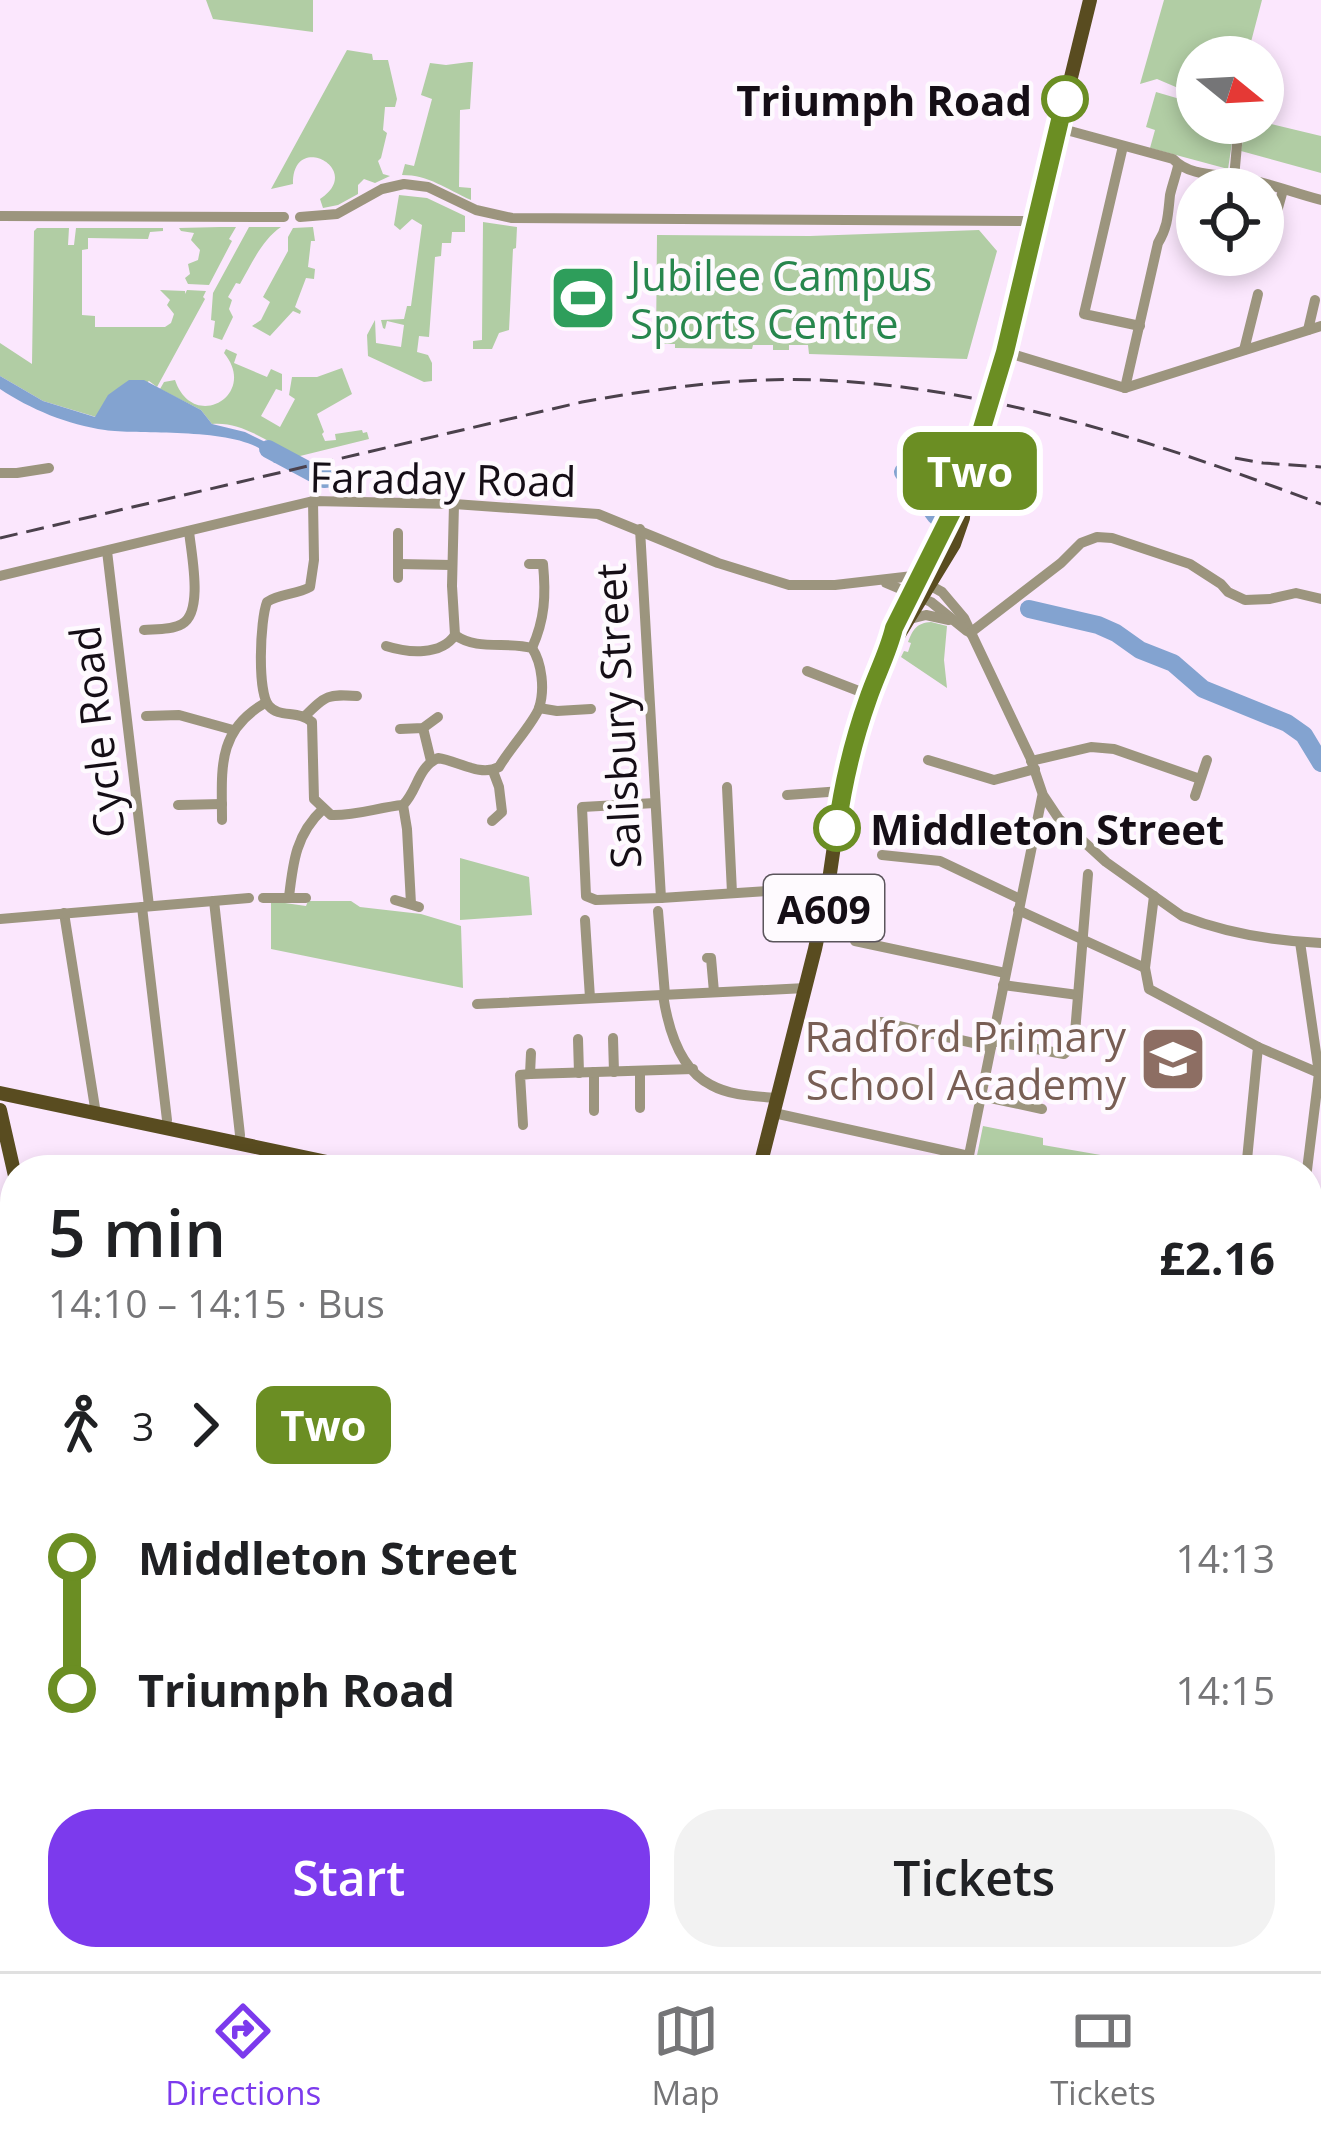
<!DOCTYPE html>
<html lang="en">
<head>
<meta charset="utf-8">
<style>
	body { margin:0; font-family:"Open Sans",sans-serif; background:#f2f2f2; color:#202124; height:100vh; display:flex; flex-direction:column; font-size:45px; white-space:nowrap }
	* { box-sizing:border-box; margin:0 }
	p { font-size:39px; color:#757577 }
	.icon { flex:none; width:66px; height:66px; fill:none; stroke:currentColor; stroke-width:2; stroke-linecap:round; stroke-linejoin:round }
	.map { position:relative; flex:1; overflow:hidden }
	.drawer { position:absolute; left:0px; top:1155px; width:1323px; height:816px; display:flex; flex-direction:column; background:#fff; border-radius:48px 48px 0 0; box-shadow:0 6px 18px #0003 }
	.drawer>* { flex:none }
	.badge { padding:0 24px; border-radius:18px; font-size:42px; line-height:78px }
	.needle { width:78px; rotate:108deg }
	.buttons { position:absolute; left:1176px; top:36px; display:grid; gap:24px }
	.buttons a { display:grid; place-items:center; width:108px; height:108px; border-radius:50%; background:#fff; box-shadow:0 6px 18px #0003; font-size:60px }
	.map>.badge { position:absolute; translate:-50% -50%; box-shadow:0 0 0 6px #fff }
	.legs { display:flex; align-items:center; gap:18px; height:132px; padding:0 48px; font-size:39px }
	.legs p { margin-inline-start:auto }
	.head { display:flex; align-items:center; justify-content:space-between; height:204px; padding:0 48px }
	h1 { font-size:66px; font-weight:600; line-height:90px }
	.cta { display:flex; gap:24px; margin-top:auto; padding:24px 48px }
	.cta a { flex:1; height:138px; border-radius:48px; background:#7c3aed; color:#fff; font-size:48px; font-weight:600; line-height:138px; text-align:center }
	.cta a+a { background:#f2f2f2; color:#202124 }
	ul { padding:0 48px; list-style:none }
	li { display:flex; align-items:center; gap:42px; height:132px; font-size:45px }
	li i { display:grid; place-items:center; width:18px; height:100%; margin:0 15px; background:currentColor }
	li i::after { content:''; width:30px; height:30px; margin:-15px; border:9px solid; border-radius:50%; background:#fff }
	li p { margin-inline-start:auto }
	li:first-child i { background:linear-gradient(#0000 50%,currentColor 0) }
	li:last-child i { background:linear-gradient(currentColor 50%,#0000 0) }
	.dock { display:flex; justify-content:space-around; align-items:center; height:168px; border-top:3px solid #e0e0e0; background:#fff; font-size:33px; color:#757577 }
	.dock a { display:grid; justify-items:center; gap:6px }
	.dock .on { color:#7c3aed }
	.map>svg:first-child { display:block }
</style>
</head>
<body>
<div class="map">
<svg width="1321" height="1971" viewBox="0 0 1321 1971">
	<rect width="100%" height="100%" fill="#fbe7fd"/>
	<g fill="#b1cda4">
		<path d="M 206,0 L 313,0 L 313,32 L 213,19 Z"/>
		<path d="M 1164,0 L 1262,0 L 1247,57 L 1197,57 L 1197,96 L 1157,79 L 1140,84 Z"/>
		<path d="M 347,50 L 372,54 L 373,60 L 388,60 L 397,99 L 395,107 L 385,107 L 383,130 L 387,133 L 381,158 L 378,161 L 383,174 L 390,176 L 375,183 L 364,179 L 358,185 L 358,194 L 338,205 L 323,208 L 320,199 C 366,170 292,130 293,184 L 271,189 Z"/>
		<path d="M 469,62 L 473,62 L 470,109 L 460,110 L 459,187 L 471,188 L 471,200 C 446,189 429,175 402,175 L 405,164 L 414,166 L 432,99 L 421,95 L 430,63 L 446,65 Z"/>
		<path d="M 1156,92 L 1197,104 L 1197,123 L 1235,123 L 1228,169 L 1150,148 L 1155,130 L 1146,127 Z"/>
		<path d="M 1263,122 L 1321,136 L 1321,173 L 1241,151 L 1246,123 Z"/>
		<path d="M 399,195 L 427,198 L 465,216 L 465,232 L 452,232 L 451,243 L 442,243 L 441,256 L 435,257 L 429,337 L 419,336 L 417,352 L 428,355 L 432,363 L 432,381 L 424,382 L 368,356 L 367,335 L 375,320 L 376,343 L 401,347 L 404,325 L 387,321 L 385,329 L 383,328 L 381,320 L 404,319 L 407,306 L 411,306 L 422,225 L 412,219 L 400,230 L 394,225 Z"/>
		<path d="M 483,222 L 517,227 L 516,248 L 513,249 L 509,330 L 499,333 L 492,349 L 473,349 L 473,341 L 482,340 Z"/>
		<path d="M 220,227 L 236,227 L 229,239 L 232,241 L 209,285 L 188,284 L 185,278 L 190,274 L 188,264 L 198,260 L 200,250 L 191,240 L 194,233 L 181,231 L 179,228 Z"/>
		<path d="M 249,227 L 281,227 C 262,240 252,263 240,284 L 236,283 L 228,297 L 232,300 L 229,309 L 233,317 L 222,340 L 213,337 L 215,321 L 211,320 L 213,293 Z"/>
		<path d="M 313,227 L 315,241 L 311,241 L 308,267 L 315,269 L 314,279 L 306,278 L 295,307 L 301,311 L 300,314 L 293,311 L 270,336 L 252,326 L 261,320 L 270,302 L 263,297 L 288,251 L 288,237 L 293,228 Z"/>
		<path d="M 37,228 L 69,228 L 68,245 L 74,245 L 76,228 L 163,228 L 163,231 L 150,232 L 148,239 L 88,238 L 88,249 L 82,250 L 82,315 L 95,316 L 95,327 L 165,327 L 171,323 L 174,314 L 167,305 L 170,300 L 160,290 L 185,291 L 185,294 L 187,290 L 206,291 L 203,297 L 205,299 L 157,387 L 149,381 L 96,417 L 43,401 L 0,376 L 0,343 L 32,364 L 34,231 Z"/>
		<path d="M 979,230 L 997,251 L 967,359 L 809,354 L 808,345 L 789,345 L 789,350 L 773,350 L 773,345 L 753,345 L 752,349 L 675,348 L 675,344 L 656,344 L 657,235 L 810,236 Z"/>
		<path d="M 226,349 L 237,354 L 234,363 L 267,377 L 271,369 L 282,374 L 282,391 L 276,389 L 261,416 L 280,427 L 295,399 L 289,395 L 292,377 L 317,377 L 342,368 L 352,394 L 317,414 L 324,432 L 322,434 L 325,441 L 336,440 L 335,434 L 362,430 L 363,433 L 367,432 L 369,439 L 296,457 C 270,443 242,421 212,424 L 201,410 L 160,389 L 164,382 L 175,380 C 193,433 259,395 224,353 Z"/>
		<path d="M 931,622 L 947,626 L 944,660 L 947,688 L 901,657 L 904,651 L 908,652 L 911,643 L 908,642 C 913,629 917,623 931,622 Z"/>
		<path d="M 460,858 L 529,877 L 532,915 L 460,920 Z"/>
		<path d="M 271,901 L 306,906 L 308,901 L 351,901 L 360,907 L 421,914 L 461,926 L 463,988 L 271,949 Z"/>
		<path d="M 983,1126 L 1043,1138 L 1043,1145 L 1118,1158 L 1116,1170 L 974,1170 Z"/>
		<path d="M 1308,1900 C 1321,1921 1321,1946 1321,1971 L 1211,1971 L 1211,1956 L 1308,1956 Z"/>
		<path d="M 592,1956 L 718,1956 L 714,1971 L 599,1971 L 590,1968 Z"/>
	</g>
	<path fill="#83a3d0" d="M 0,376 L 43,401 L 95,417 L 108,395 L 119,387 L 129,380 L 144,380 L 201,410 L 212,424 L 245,432 L 296,457 L 274,463 C 256,424 142,436 105,430 C 68,425 30,409 0,389 Z"/>
	<g fill="none" stroke-linecap="round" stroke-linejoin="round">
		<g stroke="#83a3d0" stroke-width="18">
			<path d="M 268,449 L 324,479 L 334,478"/>
			<path d="M 903,472 L 936,516"/>
			<path d="M 1029,609 L 1098,625 L 1116,633 L 1140,650 L 1173,663 L 1203,689 L 1287,723 L 1304,735 L 1321,763"/>
		</g>
		<g stroke="#9c957e" stroke-width="10">
			<path d="M 1059,128 L 1173,159 C 1189,176 1215,174 1236,177 C 1264,181 1293,193 1321,200"/>
			<path d="M 1123,146 L 1084,314 L 1140,326"/>
			<path d="M 1233,189 L 1239,123"/>
			<path d="M 0,216 L 284,217"/>
			<path d="M 300,217 L 337,214 L 382,189 L 404,184 L 428,187 L 476,210 L 512,218 L 1036,221"/>
			<path d="M 1273,226 L 1283,190"/>
			<path d="M 1217,255 L 1218,259"/>
			<path d="M 1308,330 L 1315,300"/>
			<path d="M 1244,350 L 1258,294"/>
			<path d="M 1005,352 L 1125,388 L 1321,326"/>
			<path d="M 1125,388 L 1158,243 C 1168,227 1168,214 1170,195 C 1172,186 1176,175 1178,166"/>
			<path d="M 0,473 L 17,473 L 49,468"/>
			<path d="M 313,501 L 314,560 L 310,587 C 296,595 280,593 267,602 C 260,620 257,693 269,706 C 279,718 299,710 312,722 L 314,799 L 331,815 C 356,816 379,807 403,805 C 418,790 417,768 438,758 C 458,761 480,777 499,767 C 508,751 535,721 539,708 C 545,690 542,663 532,648 C 507,641 477,651 455,635 L 452,586 L 454,504"/>
			<path d="M 640,529 L 661,898"/>
			<path d="M 107,551 L 149,906"/>
			<path d="M 398,564 L 452,565"/>
			<path d="M 529,564 L 543,564 C 546,595 545,619 532,648"/>
			<path d="M 0,576 L 313,501 L 454,504 L 598,514 L 718,563 L 789,585 L 835,585 L 913,576 L 942,592 L 964,618 L 1030,757 L 1043,795 L 1059,819 L 1106,862 L 1182,916 C 1226,933 1274,941 1321,943"/>
			<path d="M 398,578 L 398,533"/>
			<path d="M 886,583 L 931,602 L 967,631"/>
			<path d="M 910,619 L 926,615 L 949,620"/>
			<path d="M 144,630 C 155,629 172,630 182,624 C 204,612 191,553 189,531"/>
			<path d="M 970,633 L 1061,563 L 1081,543 L 1097,537 L 1112,538 L 1190,564 L 1221,584 L 1228,592 L 1245,600 L 1270,599 L 1296,593 L 1321,599"/>
			<path d="M 386,646 C 408,653 441,656 455,635"/>
			<path d="M 807,671 L 869,695"/>
			<path d="M 539,708 L 557,711 L 591,709"/>
			<path d="M 146,716 L 179,715 L 233,730"/>
			<path d="M 305,716 C 326,695 328,694 357,696"/>
			<path d="M 423,728 L 431,761"/>
			<path d="M 400,729 L 423,728 L 438,717"/>
			<path d="M 928,760 L 994,780 L 1035,769"/>
			<path d="M 1031,761 L 1091,747 L 1114,749 L 1200,779"/>
			<path d="M 727,787 L 732,893"/>
			<path d="M 787,795 L 842,791"/>
			<path d="M 1195,796 L 1207,760"/>
			<path d="M 655,803 L 582,807 L 586,896 L 596,900 L 661,898 L 828,887"/>
			<path d="M 178,805 L 222,804"/>
			<path d="M 403,805 L 407,829 L 411,904"/>
			<path d="M 222,820 C 222,770 216,731 265,703"/>
			<path d="M 492,821 L 502,812 L 499,787 L 493,771"/>
			<path d="M 882,855 L 940,861 L 1020,899"/>
			<path d="M 1154,896 L 1145,968 L 1149,989 L 1258,1047 L 1321,1074"/>
			<path d="M 289,897 C 293,862 296,834 323,809"/>
			<path d="M 263,898 L 306,898"/>
			<path d="M 395,900 L 419,907"/>
			<path d="M 214,901 L 240,1135 L 239,1144"/>
			<path d="M 142,907 L 167,1120 L 165,1129"/>
			<path d="M 1018,910 L 1145,968"/>
			<path d="M 658,911 L 665,995"/>
			<path d="M 64,913 L 96,1114"/>
			<path d="M 0,919 L 249,898"/>
			<path d="M 585,920 L 590,998"/>
			<path d="M 855,941 L 1005,973"/>
			<path d="M 1300,942 L 1319,1073 L 1307,1170"/>
			<path d="M 707,958 L 711,958 L 714,992"/>
			<path d="M 1003,985 L 1078,995"/>
			<path d="M 663,995 C 668,1028 679,1069 711,1085 C 731,1096 755,1096 777,1098"/>
			<path d="M 477,1004 L 806,988"/>
			<path d="M 881,1022 L 991,1047"/>
			<path d="M 613,1038 L 614,1072"/>
			<path d="M 578,1039 L 579,1073"/>
			<path d="M 992,1041 L 1064,1054 L 1074,1045 L 1088,874"/>
			<path d="M 640,1071 L 640,1108"/>
			<path d="M 594,1072 L 594,1111"/>
			<path d="M 530,1074 L 693,1069"/>
			<path d="M 981,1096 L 1042,1109"/>
			<path d="M 774,1113 L 969,1156"/>
			<path d="M 523,1125 L 520,1075 L 530,1074 L 531,1053"/>
			<path d="M 806,1170 L 806,1169"/>
			<path d="M 966,1170 L 1042,797"/>
			<path d="M 1246,1170 L 1258,1047"/>
			<path d="M 1308,1204 L 1321,1206"/>
			<path d="M 0,1257 L 15,1257"/>
			<path d="M 1308,1284 L 1321,1287"/>
			<path d="M 0,1407 L 15,1406"/>
			<path d="M 0,1486 L 15,1485"/>
			<path d="M 1308,1496 L 1321,1498"/>
			<path d="M 0,1569 L 15,1568"/>
			<path d="M 0,1664 L 15,1671"/>
			<path d="M 1308,1688 L 1321,1689"/>
			<path d="M 0,1776 L 15,1786"/>
			<path d="M 0,1913 L 15,1934"/>
			<path d="M 28,1956 L 34,1971"/>
			<path d="M 138,1956 L 142,1971"/>
			<path d="M 259,1956 L 268,1971"/>
			<path d="M 820,1956 L 840,1971"/>
			<path d="M 723,1971 L 727,1956"/>
			<path d="M 948,1971 L 948,1956"/>
			<path d="M 1082,1971 L 1083,1956"/>
			<path d="M 1203,1971 L 1203,1956"/>
		</g>
		<g stroke="#594c20" stroke-width="14">
			<path d="M 998,375 L 1090,0"/>
			<path d="M 893,644 L 954,544 L 963,518 L 964,499"/>
			<path d="M 0,1093 L 365,1170"/>
			<path d="M 0,1110 L 15,1176"/>
			<path d="M 759,1170 L 815,949 L 828,887 L 842,791 L 862,717 L 901,610 L 945,531 L 965,487 L 985,418"/>
			<path d="M 1308,1361 L 1321,1364"/>
			<path d="M 296,1956 L 298,1971"/>
			<path d="M 572,1971 L 573,1956"/>
		</g>
		<g stroke="#4b414c" stroke-width="3" stroke-dasharray="18 9" stroke-linecap="butt">
			<path d="M 1235,458 L 1263,463 L 1321,467"/>
			<path d="M 0,538 L 582,402 C 660,388 738,377 818,380 C 993,387 1159,443 1321,504"/>
		</g>
		<path stroke="#594c20" stroke-width="14" d="M 985,418 L 998,375"/>
	</g>
	<g fill="none" stroke-linecap="round" stroke-linejoin="round">
		<g stroke="#fff" stroke-width="27">
			<path id="line-1" d="M 837,828 C 843,784 853,741 868,699 C 876,675 888,653 894,628 L 964,488 L 1005,352 L 1065,99"/>
		</g>
		<use href="#line-1" stroke="#6b8e23" stroke-width="18"/>
	</g>
	<defs>
		<g id="stadium-square" transform="scale(3.45)"><rect x="-9" y="-9" width="18" height="18" rx="4" fill="#2e9e5b" stroke="#fefafe"/><path d="M0-5a6.5 5 0 1 0 0 10a6.5 5 0 1 0 0-10ZM-3.5-1.8h7v3.6h-7Z" fill="#fff"/></g>
		<g id="school-square" transform="scale(3.45)"><rect x="-9" y="-9" width="18" height="18" rx="4" fill="#8d6e63" stroke="#fefafe"/><path d="M0-5L7-2L0 1L-7-2ZM-4 1L0 2.5L4 1V4Q0 6-4 4Z" fill="#fff"/></g>
	</defs>
	<g fill-rule="evenodd">
		<use href="#stadium-square" x="583" y="298"/>
		<use href="#school-square" x="1173" y="1059"/>
	</g>
	<g fill="#fff" stroke="#6b8e23" stroke-width="6">
		<circle cx="1065" cy="99" r="21"/>
		<circle cx="837" cy="828" r="21"/>
	</g>
	<g text-anchor="middle" dominant-baseline="central" stroke-width="9" stroke-linejoin="round" paint-order="stroke">
		<rect fill="#fefafe" stroke="#5b555c" stroke-width="3" x="764" y="875" width="120" height="66" rx="9"/>
		<g font-size="39" font-weight="bold" fill="#150e16">
			<text x="824" y="908">A609</text>
		</g>
		<g font-size="42" font-weight="bold" fill="#150e16" stroke="#fefafe" text-anchor="end">
			<text x="1032" y="99">Triumph Road</text>
			<text x="870" y="828" text-anchor="start">Middleton Street</text>
		</g>
		<g font-size="42" fill="#27864d" stroke="#fefafe" text-anchor="start">
			<text x="630" y="274">Jubilee Campus<tspan x="630" dy="48">Sports Centre</tspan></text>
		</g>
		<g font-size="42" fill="#150e16" stroke="#fefafe">
			<text transform="translate(443 478) rotate(1)">Faraday Road</text>
			<text transform="translate(617 716) rotate(-93)">Salisbury Street</text>
			<text transform="translate(96 732) rotate(-97)">Cycle Road</text>
		</g>
		<g font-size="42" fill="#785e54" stroke="#fefafe" text-anchor="end">
			<text x="1126" y="1035">Radford Primary<tspan x="1126" dy="48">School Academy</tspan></text>
		</g>
	</g>
</svg>
<div class="buttons">
<a><svg class="needle" viewBox="-14 -14 28 28"><path d="M0-13l5 13h-10z" fill="#e53935"/><path d="M0 13l5-13h-10z" fill="#757577"/></svg></a>
<a><svg class="icon" aria-label="locate" viewBox="0 0 24 24"><circle cx="12" cy="12" r="6"/><path d="M12 2v4M12 18v4M2 12h4M18 12h4"/></svg></a>
</div>
<b class="badge" style="left:970px;top:471px;background:#6b8e23;color:#fff">Two</b>
<section class="drawer">
<div class="head"><div><h1>5 min</h1><p>14:10 – 14:15 · Bus</p></div><b>£2.16</b></div>
<div class="legs"><svg class="icon" aria-label="walk" viewBox="0 0 24 24"><circle cx="13" cy="4" r="2"/><path d="M13 8l-2 6 4 7M11 14l-3 7M7 12l3-4h3l4 4"/></svg>3<svg class="icon" aria-label="forward" viewBox="0 0 24 24"><path d="M9 5l7 7-7 7"/></svg><b class="badge" style="background:#6b8e23;color:#fff">Two</b></div>
<ul>
<li><i style="color:#6b8e23"></i><b>Middleton Street</b><p>14:13</p></li>
<li><i style="color:#6b8e23"></i><b>Triumph Road</b><p>14:15</p></li>
</ul>
<div class="cta"><a>Start</a><a>Tickets</a></div>
</section>
</div>
<nav class="dock">
<a class="on"><svg class="icon" aria-label="directions" viewBox="0 0 24 24"><path d="M12 3l9 9-9 9-9-9zM9 14v-3h6M13 9l2 2-2 2"/></svg>Directions</a>
<a><svg class="icon" aria-label="map" viewBox="0 0 24 24"><path d="M3 6l6-2 6 2 6-2v14l-6 2-6-2-6 2zM9 4v14M15 6v14"/></svg>Map</a>
<a><svg class="icon" aria-label="tickets" viewBox="0 0 24 24"><path d="M3 7h18v10H3zM15 7v10"/></svg>Tickets</a>
</nav>
</body>
</html>
